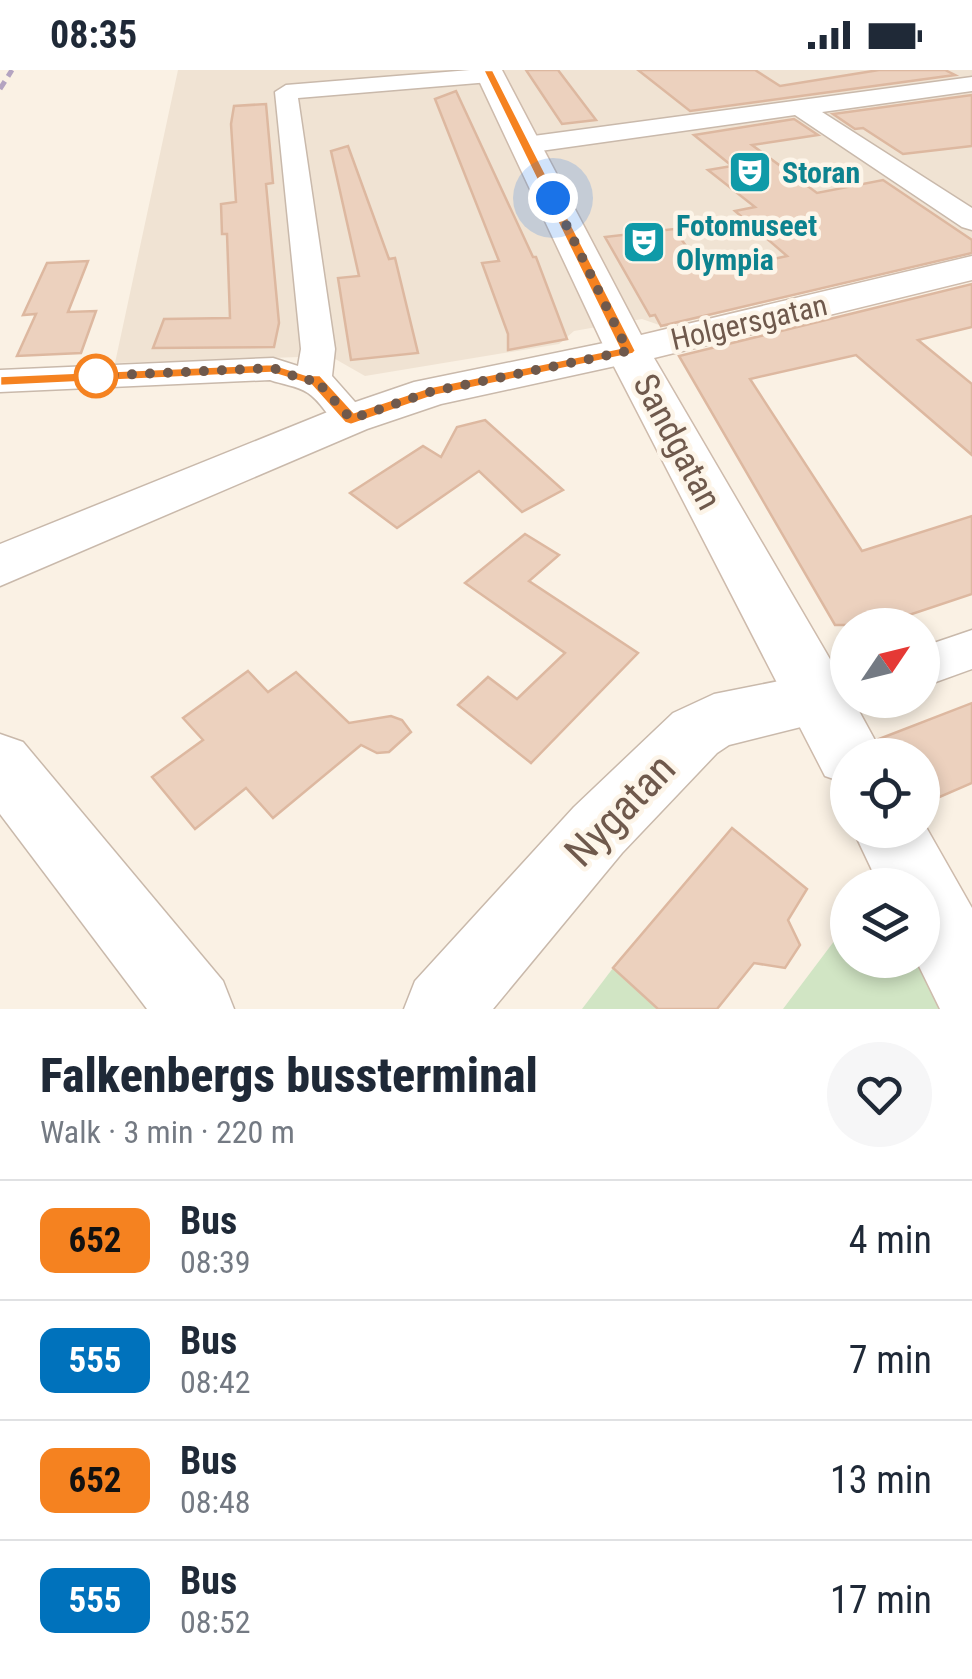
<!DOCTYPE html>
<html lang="en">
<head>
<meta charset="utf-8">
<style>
	body { margin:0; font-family:"Roboto Condensed",sans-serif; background:#f6f6f7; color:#1f2937; height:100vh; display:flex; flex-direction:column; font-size:38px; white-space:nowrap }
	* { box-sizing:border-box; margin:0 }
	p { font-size:32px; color:#747a83 }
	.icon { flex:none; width:55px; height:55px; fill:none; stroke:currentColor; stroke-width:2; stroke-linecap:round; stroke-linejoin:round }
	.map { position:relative; height:939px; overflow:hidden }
	.side { display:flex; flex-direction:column; background:#fff; flex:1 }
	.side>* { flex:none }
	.badge { padding:0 20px; border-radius:15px; font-size:35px; line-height:65px }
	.needle { width:65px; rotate:55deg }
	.buttons { position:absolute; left:830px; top:538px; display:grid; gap:20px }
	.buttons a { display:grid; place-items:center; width:110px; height:110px; border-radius:50%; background:#fff; box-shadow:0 5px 15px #0003; font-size:50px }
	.you { position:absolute; width:50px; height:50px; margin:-25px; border:8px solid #fff; border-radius:50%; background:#1a73e8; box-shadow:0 0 0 15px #1a73e833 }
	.map>.badge { position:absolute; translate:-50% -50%; box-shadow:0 0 0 5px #fff }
	.round { display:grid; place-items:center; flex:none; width:105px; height:105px; border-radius:52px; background:#f6f6f7 }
	.summary { display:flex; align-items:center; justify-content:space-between; height:170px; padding:0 40px }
	h1 { font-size:48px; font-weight:800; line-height:75px }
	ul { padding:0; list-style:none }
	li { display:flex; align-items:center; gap:30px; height:120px; padding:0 40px; border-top:2px solid #e0e1e3 }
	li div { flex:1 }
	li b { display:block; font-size:38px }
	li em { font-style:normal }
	li .badge { min-width:110px; font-weight:700; text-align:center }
	.status { display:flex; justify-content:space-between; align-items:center; height:70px; padding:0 50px; background:#fff; direction:ltr }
	.status svg { height:28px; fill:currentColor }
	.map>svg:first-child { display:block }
</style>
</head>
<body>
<div class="status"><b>08:35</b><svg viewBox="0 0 49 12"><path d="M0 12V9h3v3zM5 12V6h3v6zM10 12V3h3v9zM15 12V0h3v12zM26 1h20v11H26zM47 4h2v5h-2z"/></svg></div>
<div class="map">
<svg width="972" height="939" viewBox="0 0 972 939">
	<rect width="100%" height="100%" fill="#faf1e4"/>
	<path fill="#f0e3d3" d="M 178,0 L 972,0 L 972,182 L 665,257 L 642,249 L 574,261 L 559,274 L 365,306 L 330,286 L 115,293 Z"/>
	<g fill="#d1e5c4">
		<path d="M 847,854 L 848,890 L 922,890 L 952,939 L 783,939 Z"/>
		<path d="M 613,898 L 658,939 L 582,939 Z"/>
	</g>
	<g fill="#ecd1be" stroke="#ddb8a0" stroke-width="2.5">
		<path d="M 526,0 L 558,0 L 596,50 L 562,54 Z"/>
		<path d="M 638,0 L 755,0 L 780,16 L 879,0 L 945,0 L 955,5 L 690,41 Z"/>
		<path d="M 456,21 L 533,187 L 536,187 L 567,269 L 508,280 L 508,264 L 482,193 L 499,191 L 435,29 Z"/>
		<path d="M 972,25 L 972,76 L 903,84 L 863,58 L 855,59 L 833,44 Z"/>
		<path d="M 266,34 L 273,113 L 266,114 L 279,253 L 274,277 L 153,278 L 164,249 L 230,248 L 227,164 L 222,164 L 221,134 L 236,132 L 231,54 L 234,36 Z"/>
		<path d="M 794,49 L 818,65 L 752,75 L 817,123 L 883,110 L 972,170 L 972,183 L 661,256 L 655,245 L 650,246 L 605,167 L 674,159 L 706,204 L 787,186 L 735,141 L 755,137 L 708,100 L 732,96 L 694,65 Z"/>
		<path d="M 348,76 L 389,189 L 395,188 L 418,283 L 351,290 L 338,208 L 359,206 L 331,81 Z"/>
		<path d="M 88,191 L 68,242 L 96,241 L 81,283 L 17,286 L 36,244 L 23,245 L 47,193 Z"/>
		<path d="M 972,214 L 972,257 L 918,270 L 972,314 L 972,385 L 856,285 L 750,309 L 862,481 L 972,446 L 972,524 L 879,555 L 835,555 L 679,286 Z"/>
		<path d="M 485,350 L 563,420 L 522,442 L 479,401 L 397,458 L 350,423 L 423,376 L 441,387 L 457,357 Z"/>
		<path d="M 525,464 L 559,485 L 529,511 L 638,583 L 531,693 L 458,635 L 488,607 L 517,629 L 565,583 L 465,513 Z"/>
		<path d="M 248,601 L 268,622 L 296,602 L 349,653 L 391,646 L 402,650 L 411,662 L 389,682 L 377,683 L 361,675 L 273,748 L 246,718 L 195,759 L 152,707 L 203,670 L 183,648 Z"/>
		<path d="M 972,633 L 972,713 L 935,729 L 922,713 L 922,685 L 887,685 L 879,669 Z"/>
		<path d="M 732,758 L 807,819 L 788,850 L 800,875 L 785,898 L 754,893 L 717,939 L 658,939 L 613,898 Z"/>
	</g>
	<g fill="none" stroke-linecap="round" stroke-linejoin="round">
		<g stroke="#c9b9ab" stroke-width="3">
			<g id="minor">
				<path d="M 470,0 L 497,0 L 501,5 L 490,12 L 298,28 L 335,279 L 332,306 L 370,349 L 364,357 C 331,366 330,338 308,323 C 298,316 281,314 270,310 L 0,322 L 0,300 L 273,288 L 298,296 L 301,279 L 275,22 L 286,15 Z"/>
				<path d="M 972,7 L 972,21 L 822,42 L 972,138 L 972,160 L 962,157 L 795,45 L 526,83 L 513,75 L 526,67 Z"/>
				<path d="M 972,560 L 972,599 L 922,617 L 922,577 Z"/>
			</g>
		</g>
		<g stroke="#c9b9ab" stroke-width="3">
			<g id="tertiary">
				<path d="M 628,268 L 643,272 L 649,281 L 643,290 L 441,334 L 367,359 L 0,516 L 0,474 L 335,339 L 414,312 Z"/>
				<path d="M 819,603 L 841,611 L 849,630 L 841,647 L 729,675 L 717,683 L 622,783 L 493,939 L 404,939 L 415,911 L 574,737 L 673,643 L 714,624 Z"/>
				<path d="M 0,664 L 23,672 L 223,911 L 234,939 L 147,939 L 0,744 Z"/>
			</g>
		</g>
		<g stroke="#cebbac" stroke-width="3">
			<g id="secondary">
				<path d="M 474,0 L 502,0 L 641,265 L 972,186 L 972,210 L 654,288 L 848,620 L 848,630 L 853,630 L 883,685 L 848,685 L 848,714 L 825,706 L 606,281 Z"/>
				<path d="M 922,750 L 972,838 L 972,939 L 940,939 L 916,890 L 922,890 L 922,815 L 879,815 L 853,760 L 922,760 Z"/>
			</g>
		</g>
		<use href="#minor" fill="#fff" fill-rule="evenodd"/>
		<use href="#tertiary" fill="#fff" fill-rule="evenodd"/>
		<use href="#secondary" fill="#fff" fill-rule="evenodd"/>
		<path stroke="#b4a4c1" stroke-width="5" stroke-dasharray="9 6" stroke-linecap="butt" d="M 0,19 L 12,0"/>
	</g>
	<path fill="#f58220" stroke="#fff" stroke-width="2.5" d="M 483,0 L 493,0 L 636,281 L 633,284 L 434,326 L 351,355 L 345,353 L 311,315 L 271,303 L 0,316 L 0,306 L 273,294 L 307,305 L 320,305 L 354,342 L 430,317 L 619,278 Z"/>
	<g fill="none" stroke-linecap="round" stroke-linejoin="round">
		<path stroke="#6f594c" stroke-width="10" stroke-dasharray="0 18" d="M 96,306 L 273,298 L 307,311 L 314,308 L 351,349 L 430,322 L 628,281 L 553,128"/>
	</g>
	<defs>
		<g id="theatre-square" transform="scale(2.25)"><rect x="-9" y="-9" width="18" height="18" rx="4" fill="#0f9aa8" stroke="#fdf5e9"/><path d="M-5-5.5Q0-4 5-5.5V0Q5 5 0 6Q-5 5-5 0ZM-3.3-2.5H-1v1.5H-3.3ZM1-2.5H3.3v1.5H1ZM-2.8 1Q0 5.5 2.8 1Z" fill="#fff"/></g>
	</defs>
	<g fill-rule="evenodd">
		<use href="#theatre-square" x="750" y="102"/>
		<use href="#theatre-square" x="644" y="172"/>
	</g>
	<circle fill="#fff" stroke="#f58220" stroke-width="5" cx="96" cy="306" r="20"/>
	<g text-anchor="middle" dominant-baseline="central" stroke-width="9" stroke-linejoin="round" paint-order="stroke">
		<g font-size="30" font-weight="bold" fill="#0d838f" stroke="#fdf5e9" text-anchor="start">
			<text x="782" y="102">Storan</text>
			<text x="676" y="155">Fotomuseet<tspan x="676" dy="34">Olympia</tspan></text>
		</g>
		<g font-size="30" fill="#6f594c" stroke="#fdf5e9">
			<text transform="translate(749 252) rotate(-13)">Holgersgatan</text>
		</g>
		<g font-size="35" fill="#6f594c" stroke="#fdf5e9">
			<text transform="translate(677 372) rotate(62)">Sandgatan</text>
		</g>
		<g font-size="42" fill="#6f594c" stroke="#fdf5e9">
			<text transform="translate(620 740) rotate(-46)">Nygatan</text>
		</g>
	</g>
</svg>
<div class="buttons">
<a><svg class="needle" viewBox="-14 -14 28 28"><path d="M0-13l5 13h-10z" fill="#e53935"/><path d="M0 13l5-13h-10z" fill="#747a83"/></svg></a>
<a><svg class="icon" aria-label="locate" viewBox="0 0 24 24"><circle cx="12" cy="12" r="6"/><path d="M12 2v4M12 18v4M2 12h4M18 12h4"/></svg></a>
<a><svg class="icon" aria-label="layers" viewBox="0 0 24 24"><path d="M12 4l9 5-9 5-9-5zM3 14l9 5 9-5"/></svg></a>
</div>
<div class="you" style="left:553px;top:128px"></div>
</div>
<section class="side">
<div class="summary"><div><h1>Falkenbergs bussterminal</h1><p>Walk · 3 min · 220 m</p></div><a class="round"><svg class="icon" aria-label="heart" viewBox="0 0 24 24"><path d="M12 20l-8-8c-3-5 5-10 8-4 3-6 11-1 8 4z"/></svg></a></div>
<ul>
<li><span class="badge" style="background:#f58220;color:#111">652</span><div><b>Bus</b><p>08:39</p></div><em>4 min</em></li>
<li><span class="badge" style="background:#0072bc;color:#fff">555</span><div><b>Bus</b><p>08:42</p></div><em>7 min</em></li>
<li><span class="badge" style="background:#f58220;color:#111">652</span><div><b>Bus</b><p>08:48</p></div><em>13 min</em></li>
<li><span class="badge" style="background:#0072bc;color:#fff">555</span><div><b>Bus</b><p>08:52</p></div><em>17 min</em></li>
</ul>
</section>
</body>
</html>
